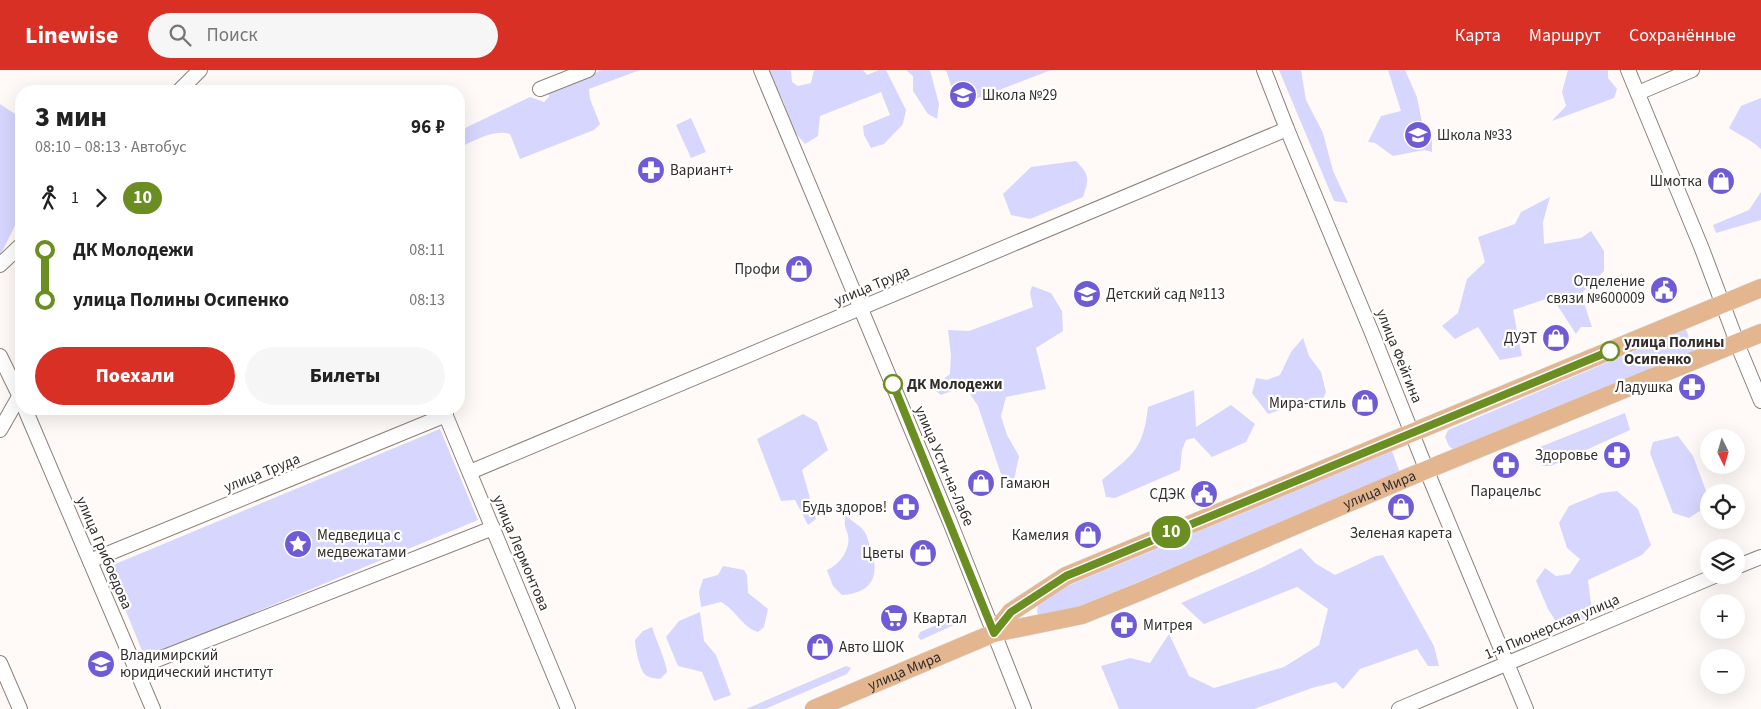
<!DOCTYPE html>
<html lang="ru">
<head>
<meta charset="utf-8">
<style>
	body { margin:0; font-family:"Source Sans 3",sans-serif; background:#f6f6f6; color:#222; height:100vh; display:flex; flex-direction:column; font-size:19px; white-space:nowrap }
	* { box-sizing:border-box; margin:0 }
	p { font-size:16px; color:#767676 }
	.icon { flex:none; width:28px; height:28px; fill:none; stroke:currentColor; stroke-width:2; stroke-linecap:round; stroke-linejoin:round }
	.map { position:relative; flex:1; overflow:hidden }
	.details { position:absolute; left:15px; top:15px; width:450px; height:330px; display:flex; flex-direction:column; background:#fff; border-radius:20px; box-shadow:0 5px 20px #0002 }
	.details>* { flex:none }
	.badge { padding:0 10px; border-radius:16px; font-size:18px; line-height:32px }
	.needle { width:32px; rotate:175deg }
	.tools { position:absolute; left:1700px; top:359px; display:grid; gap:10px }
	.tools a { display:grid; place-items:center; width:45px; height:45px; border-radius:50%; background:#fff; box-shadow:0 5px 20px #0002; font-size:25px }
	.map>.badge { position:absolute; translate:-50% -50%; box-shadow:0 0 0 2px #fff }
	.legs { display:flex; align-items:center; gap:8px; height:55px; padding:0 20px; font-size:16px }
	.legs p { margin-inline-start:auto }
	.overview { display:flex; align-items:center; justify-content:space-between; height:85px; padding:0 20px }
	h1 { font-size:28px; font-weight:800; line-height:38px }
	.button { display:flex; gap:10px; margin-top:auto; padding:10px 20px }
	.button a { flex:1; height:58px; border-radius:30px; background:#d93025; color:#fff; font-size:20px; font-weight:800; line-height:58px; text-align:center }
	.button a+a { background:#f6f6f6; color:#222 }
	ul { padding:0 20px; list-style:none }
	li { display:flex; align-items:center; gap:18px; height:50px; font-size:19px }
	li i { display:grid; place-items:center; width:8px; height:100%; margin:0 6px; background:currentColor }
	li i::after { content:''; width:12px; height:12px; margin:-6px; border:4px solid; border-radius:50%; background:#fff }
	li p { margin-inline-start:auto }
	li:first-child i { background:linear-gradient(#0000 50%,currentColor 0) }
	li:last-child i { background:linear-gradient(currentColor 50%,#0000 0) }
	header { display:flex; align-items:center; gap:30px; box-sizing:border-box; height:70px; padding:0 25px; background:#d93025; color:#fff }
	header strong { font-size:24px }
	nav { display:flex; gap:28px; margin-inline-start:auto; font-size:18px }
	.search { width:350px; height:45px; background:#f6f6f6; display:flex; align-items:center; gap:12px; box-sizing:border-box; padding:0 18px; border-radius:28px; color:#767676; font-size:19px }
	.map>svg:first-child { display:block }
</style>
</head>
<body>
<header>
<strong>Linewise</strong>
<div class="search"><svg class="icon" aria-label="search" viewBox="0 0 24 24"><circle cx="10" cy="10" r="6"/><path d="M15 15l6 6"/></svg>Поиск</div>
<nav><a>Карта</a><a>Маршрут</a><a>Сохранённые</a></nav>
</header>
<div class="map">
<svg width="1761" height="639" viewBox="0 0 1761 639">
	<rect width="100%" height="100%" fill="#fffaf7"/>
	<g fill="#d7d6fe">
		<path d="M 602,0 L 640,0 L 589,19 L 590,29 L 600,54 L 594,60 L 520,89 L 510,64 C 493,59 474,71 459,78 L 459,61 L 530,27 L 544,32 L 549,27 L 549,21 Z"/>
		<path d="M 767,0 L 791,0 L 792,12 L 798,16 L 811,13 L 814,0 L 863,0 L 867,5 L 879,0 L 886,0 L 906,40 L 903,54 L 884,74 L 871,78 L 864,65 L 863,56 L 890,45 L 881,22 L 820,46 L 818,66 L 805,74 L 791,58 L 784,33 Z"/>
		<path d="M 906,0 L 930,0 L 939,34 L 937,49 L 928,44 L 913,21 L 913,6 Z"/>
		<path d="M 946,0 L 1051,0 L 970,31 C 953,31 951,14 946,0 Z"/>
		<path d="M 1279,0 L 1301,0 L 1306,30 L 1323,63 L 1333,101 L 1348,133 L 1334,131 Z"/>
		<path d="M 1388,0 L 1405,0 L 1417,27 L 1422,53 L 1432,66 L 1432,82 L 1424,80 L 1393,86 L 1375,73 L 1368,72 L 1381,46 L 1401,41 Z"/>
		<path d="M 1568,0 L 1608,0 L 1608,8 L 1617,19 L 1614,28 L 1552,51 L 1566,36 L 1562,22 Z"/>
		<path d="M 1761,28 L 1761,79 C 1749,68 1742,67 1729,58 L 1741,36 Z"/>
		<path d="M 0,34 L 21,48 L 21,143 L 0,186 Z"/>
		<path d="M 691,48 L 706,82 L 691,88 L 676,55 Z"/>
		<path d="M 1076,91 C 1090,105 1089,109 1083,127 L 1030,149 L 1011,145 L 1003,124 L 1031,97 Z"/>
		<path d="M 1761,122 L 1761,150 L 1716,163 L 1713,155 L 1749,140 Z"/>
		<path d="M 1550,127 L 1543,152 L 1544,174 L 1581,168 L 1591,161 L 1604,181 L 1604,201 L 1581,224 L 1592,257 L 1581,257 L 1576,264 L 1552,227 L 1513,240 L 1522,286 L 1500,290 L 1478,257 L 1455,269 L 1442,256 L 1458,243 L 1467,209 L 1485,192 L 1478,167 L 1515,154 L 1521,142 Z"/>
		<path d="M 1032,216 L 1051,223 L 1062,241 L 1063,261 L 1036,278 L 1046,319 L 1006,327 L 1001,346 L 1007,365 L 1019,386 L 1014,410 L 1001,404 L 978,336 L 965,316 L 941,325 L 932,318 L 950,304 L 951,285 L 948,260 L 969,261 L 1033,237 L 1030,223 Z"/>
		<path d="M 1686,259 L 1695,284 L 1455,381 L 1449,376 L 1445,367 L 1448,360 Z"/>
		<path d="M 1303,268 L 1309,286 L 1321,302 L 1326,322 L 1319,339 L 1295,335 L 1268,344 L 1252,323 L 1256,308 L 1267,310 L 1280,305 L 1291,282 Z"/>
		<path d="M 1194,320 L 1196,357 L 1231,335 L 1255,354 L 1246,372 L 1212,387 L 1194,368 L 1186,370 L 1182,380 L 1180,400 L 1115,428 L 1106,427 L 1102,410 C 1133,384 1143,380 1148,337 Z"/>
		<path d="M 1625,343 L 1630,360 L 1551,396 L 1543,396 L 1539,391 L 1535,379 Z"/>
		<path d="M 803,344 L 817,352 L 828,380 L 802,400 L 816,449 L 808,455 L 795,430 L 781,431 L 757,369 Z"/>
		<path d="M 440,359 L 478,450 L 145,588 L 108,497 Z"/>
		<path d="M 1678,366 L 1693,386 L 1709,429 L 1709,435 L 1689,448 L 1673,443 L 1650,383 L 1653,372 Z"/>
		<path d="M 1392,381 L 1400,403 L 1066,542 L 1040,547 L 1037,542 L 1038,534 L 1060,519 Z"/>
		<path d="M 1617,421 L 1638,439 L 1651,475 L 1642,485 L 1588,510 L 1591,533 L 1594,541 L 1591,542 L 1591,547 L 1560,558 L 1548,539 L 1536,511 L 1545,498 L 1556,506 L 1570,504 L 1580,489 L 1567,478 L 1559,453 L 1569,436 L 1601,423 Z"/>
		<path d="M 846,446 C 851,451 860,455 864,461 C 867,465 868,471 870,476 C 880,503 875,523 842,525 L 833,516 L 827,500 C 839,495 851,480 848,465 C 846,458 843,454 846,446 Z"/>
		<path d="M 1301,478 L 1315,493 L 1335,505 L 1376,486 L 1383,485 L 1434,576 L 1439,596 L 1428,596 L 1417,579 L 1360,599 L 1343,619 L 1336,612 L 1312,618 L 1254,639 L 1119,639 L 1101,596 L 1130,588 L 1150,593 L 1169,564 L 1189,606 L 1214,618 L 1284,597 L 1319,575 L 1328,539 L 1297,517 L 1204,554 L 1181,533 L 1261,498 Z"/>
		<path d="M 723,496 L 744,500 L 747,505 L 748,523 L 768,539 L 764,557 L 758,562 C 743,558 735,539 721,532 L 701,537 L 699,522 L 703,509 L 718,505 Z"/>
		<path d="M 700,542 L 704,571 L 716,585 L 731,625 L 714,631 L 702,602 L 678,596 L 666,567 L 679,551 Z"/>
		<path d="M 951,549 L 955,552 L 954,555 L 921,570 L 918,567 L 920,562 Z"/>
		<path d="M 652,557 C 656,570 666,591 667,602 L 660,609 C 656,608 651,608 647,606 C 640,603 635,577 635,570 L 643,561 Z"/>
		<path d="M 846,596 L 851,598 L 847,604 L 765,639 L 746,639 Z"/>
	</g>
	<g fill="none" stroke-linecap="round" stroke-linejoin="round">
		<g stroke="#8c8179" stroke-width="16">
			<g id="minor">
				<path d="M 761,0 L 950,452 L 1024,639"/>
				<path d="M 1264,0 L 1287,59 L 1372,263 L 1431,411 L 1526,639"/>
				<path d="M 1628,0 L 1702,179 L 1741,283 L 1761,331"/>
				<path d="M 540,19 L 588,0"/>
				<path d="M 179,21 L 200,0"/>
				<path d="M 1638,23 L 1692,0"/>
				<path d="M 0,195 L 21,175"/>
				<path d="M 0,286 L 21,329"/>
				<path d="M 25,339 L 153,639"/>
				<path d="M 443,339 L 568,639"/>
				<path d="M 0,360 L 20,325"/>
				<path d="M 470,402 L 1287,59"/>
				<path d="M 90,491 L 446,345"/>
				<path d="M 1736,497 L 1761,487"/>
				<path d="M 0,593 L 20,639"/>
				<path d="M 136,598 L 493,458"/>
				<path d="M 1399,639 L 1717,505"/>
			</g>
		</g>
		<g stroke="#d6d5d4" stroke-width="19">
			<g id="major">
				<path d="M 994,563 L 1011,542 L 1066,506 L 1761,218"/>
				<path id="s1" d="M 814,639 L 994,563 L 1082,545 L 1139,522 L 1409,407 L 1761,263"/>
			</g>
		</g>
		<use href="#minor" stroke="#fff" stroke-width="14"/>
		<use href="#major" stroke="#e3b68f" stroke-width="18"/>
	</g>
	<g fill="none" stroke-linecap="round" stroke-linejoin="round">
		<g stroke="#fff" stroke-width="11">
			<path id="line-1" d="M 893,314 L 994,563 L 1011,542 L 1066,506 L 1610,281"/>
		</g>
		<use href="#line-1" stroke="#6b8e23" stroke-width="8"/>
	</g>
	<defs>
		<g id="school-disc" transform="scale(1.4375)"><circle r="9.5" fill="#6e5bd5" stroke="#fff"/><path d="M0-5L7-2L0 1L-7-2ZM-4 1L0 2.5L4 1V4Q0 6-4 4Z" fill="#fff"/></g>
		<g id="pharmacy-disc" transform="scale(1.4375)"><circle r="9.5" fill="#6e5bd5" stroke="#fff"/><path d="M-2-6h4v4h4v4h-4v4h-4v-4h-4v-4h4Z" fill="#fff"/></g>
		<g id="shop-disc" transform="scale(1.4375)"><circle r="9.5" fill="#6e5bd5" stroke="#fff"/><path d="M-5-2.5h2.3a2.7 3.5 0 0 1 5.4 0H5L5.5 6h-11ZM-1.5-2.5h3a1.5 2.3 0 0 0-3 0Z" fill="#fff"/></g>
		<g id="civic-disc" transform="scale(1.4375)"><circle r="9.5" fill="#6e5bd5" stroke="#fff"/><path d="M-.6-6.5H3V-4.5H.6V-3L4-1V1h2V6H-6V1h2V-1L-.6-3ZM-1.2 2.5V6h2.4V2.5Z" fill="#fff"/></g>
		<g id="sight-disc" transform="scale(1.4375)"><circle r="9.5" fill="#6e5bd5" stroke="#fff"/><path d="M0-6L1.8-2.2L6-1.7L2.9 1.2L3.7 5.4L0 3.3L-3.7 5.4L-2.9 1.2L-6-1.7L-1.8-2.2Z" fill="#fff"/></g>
		<g id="supermarket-disc" transform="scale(1.4375)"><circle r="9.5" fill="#6e5bd5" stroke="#fff"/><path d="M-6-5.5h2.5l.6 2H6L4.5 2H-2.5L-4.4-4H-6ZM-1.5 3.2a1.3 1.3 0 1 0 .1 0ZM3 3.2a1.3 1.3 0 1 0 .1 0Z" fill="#fff"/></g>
		<g id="university-disc" transform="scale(1.4375)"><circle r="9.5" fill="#6e5bd5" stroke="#fff"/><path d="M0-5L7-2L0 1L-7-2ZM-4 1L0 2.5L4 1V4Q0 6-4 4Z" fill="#fff"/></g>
	</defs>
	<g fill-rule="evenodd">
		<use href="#school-disc" x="963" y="25"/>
		<use href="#school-disc" x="1418" y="65"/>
		<use href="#pharmacy-disc" x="651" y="100"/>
		<use href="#shop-disc" x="1721" y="111"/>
		<use href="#shop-disc" x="799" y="199"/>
		<use href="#civic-disc" x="1664" y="220"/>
		<use href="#school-disc" x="1087" y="224"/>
		<use href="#shop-disc" x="1556" y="268"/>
		<use href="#pharmacy-disc" x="1692" y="317"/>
		<use href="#shop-disc" x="1365" y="333"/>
		<use href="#pharmacy-disc" x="1617" y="385"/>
		<use href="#pharmacy-disc" x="1506" y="395"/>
		<use href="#shop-disc" x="981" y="413"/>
		<use href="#civic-disc" x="1204" y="424"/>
		<use href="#pharmacy-disc" x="906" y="437"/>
		<use href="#shop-disc" x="1401" y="437"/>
		<use href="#shop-disc" x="1088" y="465"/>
		<use href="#sight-disc" x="298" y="474"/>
		<use href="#shop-disc" x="923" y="483"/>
		<use href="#supermarket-disc" x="894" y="548"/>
		<use href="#pharmacy-disc" x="1124" y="555"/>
		<use href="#shop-disc" x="820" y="577"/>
		<use href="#university-disc" x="101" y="594"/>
	</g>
	<g fill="#fff" stroke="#6b8e23" stroke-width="2.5">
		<circle cx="1610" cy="281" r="9"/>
		<circle cx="893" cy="314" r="9"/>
	</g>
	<g text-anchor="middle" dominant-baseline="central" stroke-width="4.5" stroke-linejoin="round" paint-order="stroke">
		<g font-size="15" fill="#322d2a" stroke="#fff" text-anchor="end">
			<text x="982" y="25" text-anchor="start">Школа №29</text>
			<text x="1437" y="65" text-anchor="start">Школа №33</text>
			<text x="670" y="100" text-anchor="start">Вариант+</text>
			<text x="1702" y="111">Шмотка</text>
			<text x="780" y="199">Профи</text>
			<text x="1645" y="211">Отделение<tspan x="1645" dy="17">связи №600009</tspan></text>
			<text x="1106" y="224" text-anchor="start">Детский сад №113</text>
			<text x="1537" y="268">ДУЭТ</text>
			<text x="1673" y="317">Ладушка</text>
			<text x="1346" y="333">Мира-стиль</text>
			<text x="1598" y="385">Здоровье</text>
			<text x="1000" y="413" text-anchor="start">Гамаюн</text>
			<text x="1506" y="421" text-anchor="middle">Парацельс</text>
			<text x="1185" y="424">СДЭК</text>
			<text x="887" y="437">Будь здоров!</text>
			<text x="1401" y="463" text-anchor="middle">Зеленая карета</text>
			<text x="317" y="465" text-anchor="start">Медведица с<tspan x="317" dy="17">медвежатами</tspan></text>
			<text x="1069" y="465">Камелия</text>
			<text x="904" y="483">Цветы</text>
			<text x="913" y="548" text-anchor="start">Квартал</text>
			<text x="1143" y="555" text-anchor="start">Митрея</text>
			<text x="839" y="577" text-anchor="start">Авто ШОК</text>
			<text x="120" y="585" text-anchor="start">Владимирский<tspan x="120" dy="17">юридический институт</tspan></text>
		</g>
		<g font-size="15" fill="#322d2a" stroke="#fff">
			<text transform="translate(872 216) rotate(-23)">улица Труда</text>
			<text transform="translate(1399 286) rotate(68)">улица Фейгина</text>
			<text transform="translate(944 396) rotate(67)">улица Усти-на-Лабе</text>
			<text transform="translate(262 403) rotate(-22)">улица Труда</text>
			<text stroke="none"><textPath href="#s1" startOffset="608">улица Мира</textPath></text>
			<text transform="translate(104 483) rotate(67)">улица Грибоедова</text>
			<text transform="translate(521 483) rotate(67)">улица Лермонтова</text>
			<text transform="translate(1552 557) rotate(-23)">1-я Пионерская улица</text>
			<text stroke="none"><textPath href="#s1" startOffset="98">улица Мира</textPath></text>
		</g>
		<g font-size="15" font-weight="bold" fill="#322d2a" stroke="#fff" text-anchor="start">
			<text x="1624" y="272">улица Полины<tspan x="1624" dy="17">Осипенко</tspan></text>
			<text x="907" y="314">ДК Молодежи</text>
		</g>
	</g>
</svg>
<div class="tools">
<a><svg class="needle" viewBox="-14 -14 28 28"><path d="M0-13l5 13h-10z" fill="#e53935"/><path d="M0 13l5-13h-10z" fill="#767676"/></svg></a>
<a><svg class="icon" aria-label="locate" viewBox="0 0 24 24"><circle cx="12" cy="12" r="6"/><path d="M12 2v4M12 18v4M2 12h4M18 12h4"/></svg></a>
<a><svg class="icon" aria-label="layers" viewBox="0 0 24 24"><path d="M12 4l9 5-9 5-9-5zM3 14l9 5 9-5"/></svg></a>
<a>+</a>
<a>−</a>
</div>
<b class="badge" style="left:1171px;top:462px;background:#6b8e23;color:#fff">10</b>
<section class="details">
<div class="overview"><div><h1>3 мин</h1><p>08:10 – 08:13 · Автобус</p></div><b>96 ₽</b></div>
<div class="legs"><svg class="icon" aria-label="walk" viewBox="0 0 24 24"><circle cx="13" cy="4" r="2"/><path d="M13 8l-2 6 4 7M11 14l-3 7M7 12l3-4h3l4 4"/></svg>1<svg class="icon" aria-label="forward" viewBox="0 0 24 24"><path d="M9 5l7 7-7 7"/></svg><b class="badge" style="background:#6b8e23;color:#fff">10</b></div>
<ul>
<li><i style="color:#6b8e23"></i><b>ДК Молодежи</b><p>08:11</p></li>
<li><i style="color:#6b8e23"></i><b>улица Полины Осипенко</b><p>08:13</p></li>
</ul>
<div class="button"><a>Поехали</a><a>Билеты</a></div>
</section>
</div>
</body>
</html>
